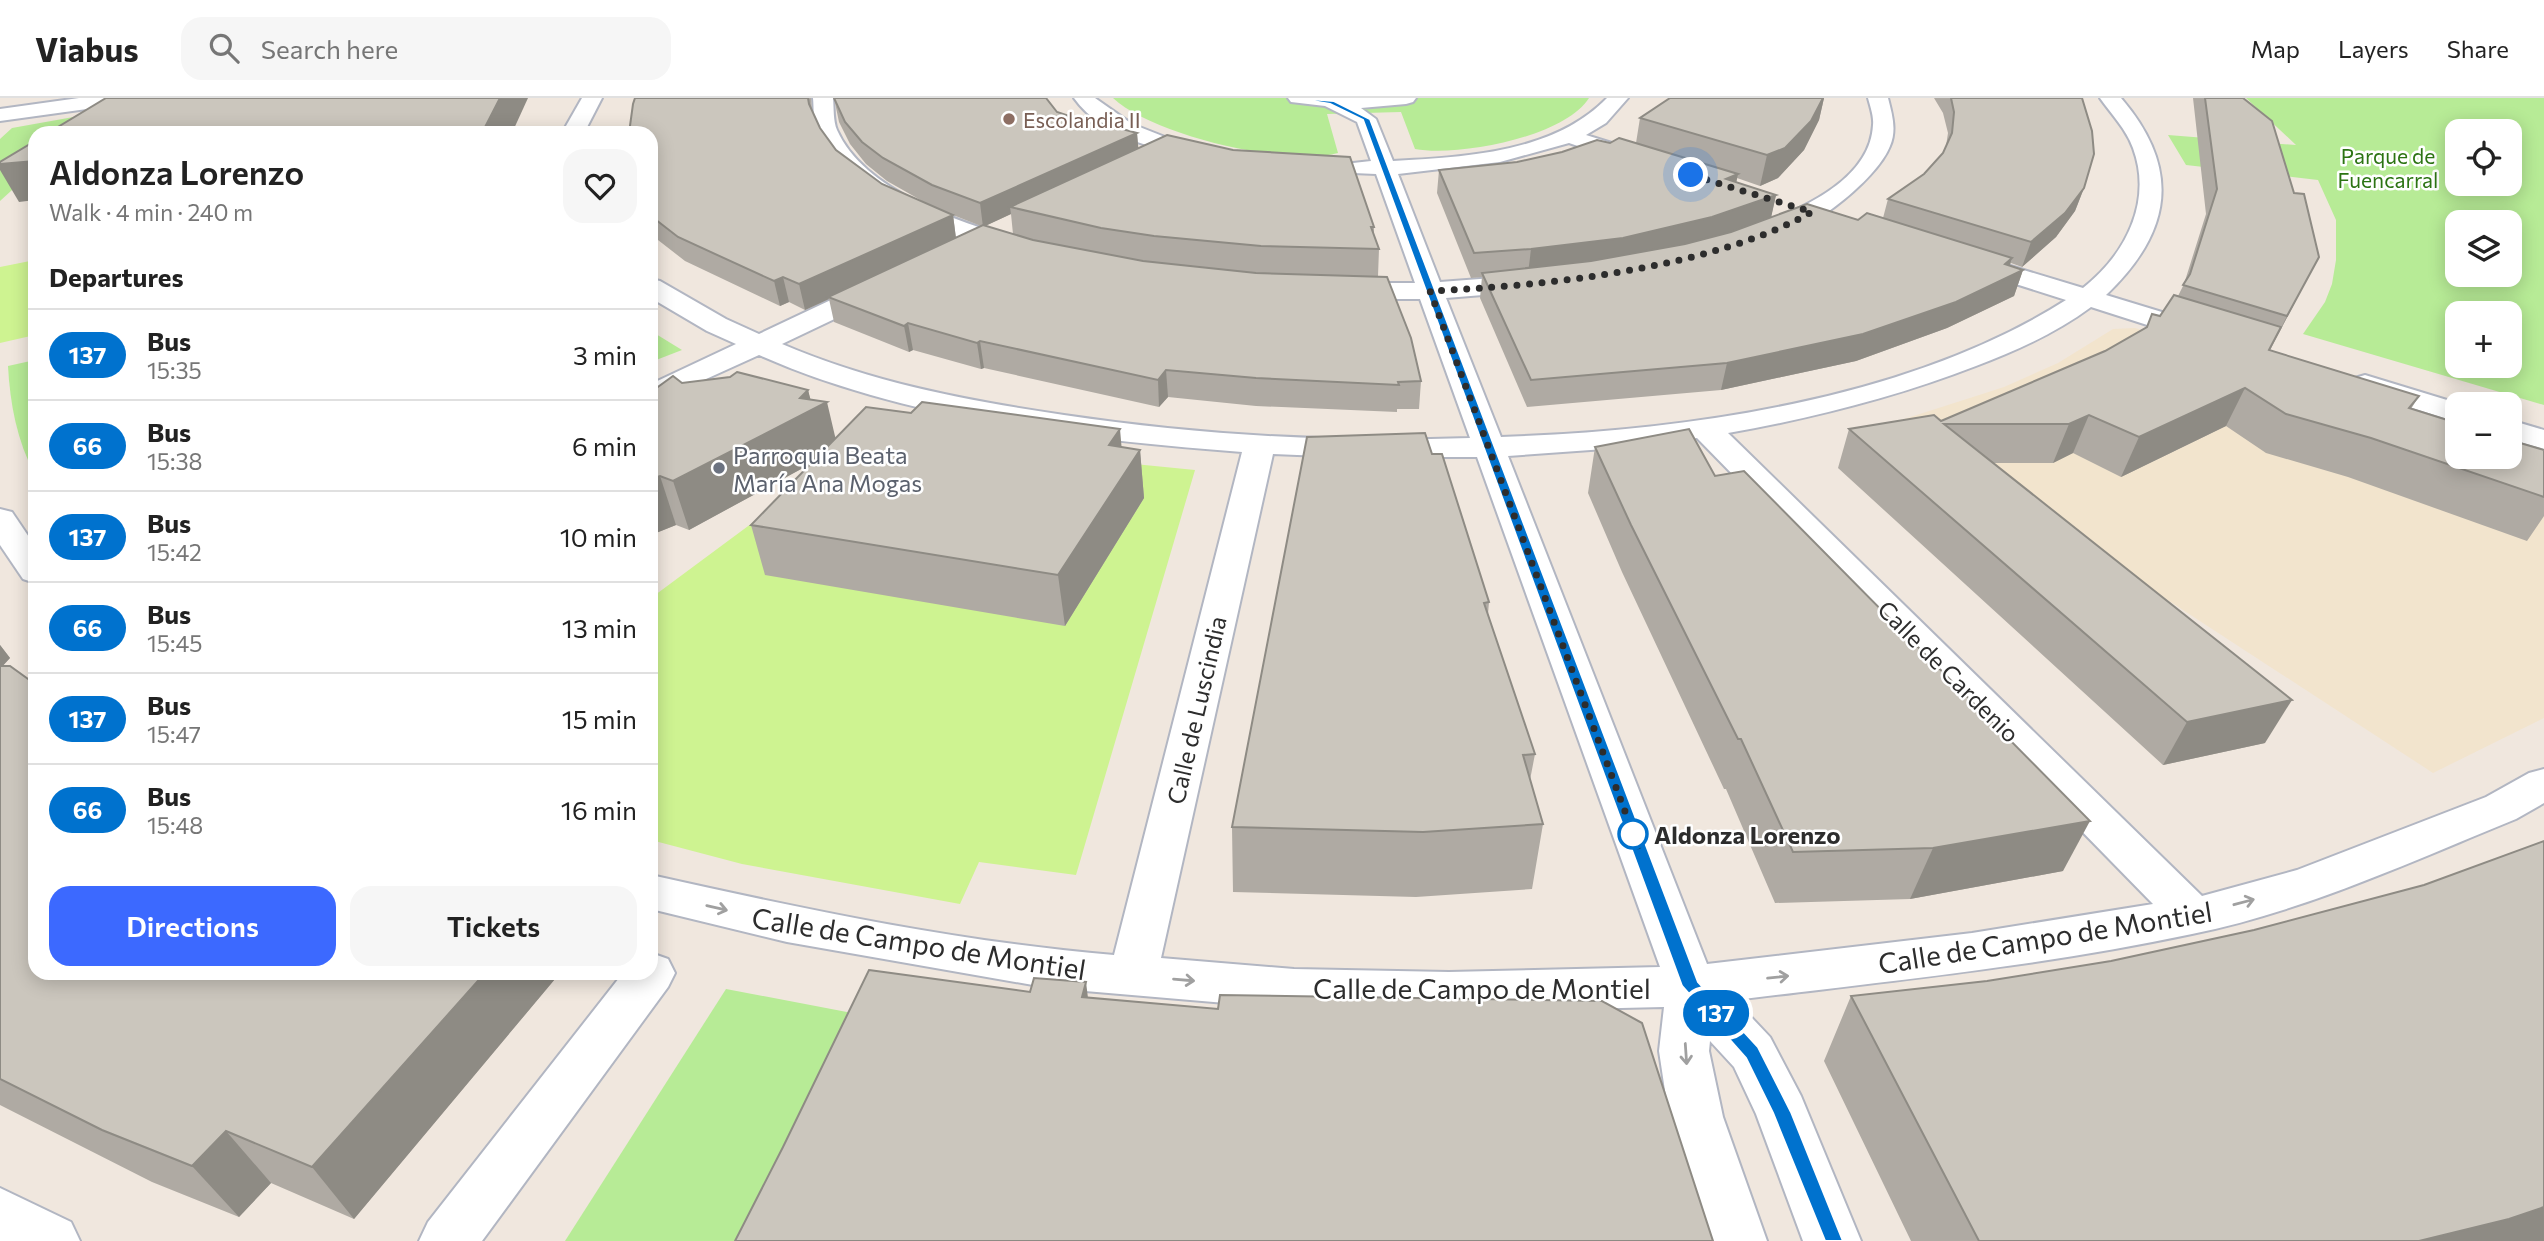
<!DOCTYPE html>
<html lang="en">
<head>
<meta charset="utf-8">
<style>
	body { margin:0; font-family:Commissioner,sans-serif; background:#f6f6f6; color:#222; height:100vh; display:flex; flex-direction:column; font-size:26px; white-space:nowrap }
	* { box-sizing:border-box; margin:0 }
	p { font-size:23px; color:#767676 }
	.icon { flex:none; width:38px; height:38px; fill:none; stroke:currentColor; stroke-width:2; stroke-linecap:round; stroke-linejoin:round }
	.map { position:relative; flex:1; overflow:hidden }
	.details { position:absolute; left:28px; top:28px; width:630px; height:854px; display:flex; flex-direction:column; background:#fff; border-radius:21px; box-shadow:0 4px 18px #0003 }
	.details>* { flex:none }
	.badge { padding:0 14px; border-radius:23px; font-size:24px; line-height:46px }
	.tools { position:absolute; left:2445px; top:21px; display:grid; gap:14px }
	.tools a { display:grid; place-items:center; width:77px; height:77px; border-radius:14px; background:#fff; box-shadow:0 4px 18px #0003; font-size:35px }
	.you { position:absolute; width:35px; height:35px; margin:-18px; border:5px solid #fff; border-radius:50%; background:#1a73e8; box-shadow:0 0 0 10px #1a73e833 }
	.map>.badge { position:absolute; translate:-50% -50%; box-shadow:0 0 0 4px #fff }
	h2 { padding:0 21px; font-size:26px; line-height:63px }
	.round { display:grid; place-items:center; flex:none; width:74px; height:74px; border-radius:21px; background:#f6f6f6 }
	.overview { display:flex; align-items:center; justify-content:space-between; height:119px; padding:0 21px }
	h1 { font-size:33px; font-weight:600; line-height:52px }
	.cta { display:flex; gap:14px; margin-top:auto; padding:14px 21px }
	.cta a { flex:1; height:80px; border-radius:21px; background:#3c69ff; color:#fff; font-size:28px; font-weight:600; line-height:80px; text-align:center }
	.cta a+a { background:#f6f6f6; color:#222 }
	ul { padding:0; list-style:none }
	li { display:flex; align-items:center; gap:21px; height:91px; padding:0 21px; border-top:2px solid #e0e0e0 }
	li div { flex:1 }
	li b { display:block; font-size:26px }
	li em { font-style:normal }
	li .badge { min-width:77px; font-weight:700; text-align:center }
	header { display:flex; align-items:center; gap:42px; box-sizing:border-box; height:98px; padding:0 35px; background:#fff; border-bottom:2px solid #e0e0e0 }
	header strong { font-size:33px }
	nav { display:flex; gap:38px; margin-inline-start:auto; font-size:24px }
	.search { width:490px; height:63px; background:#f6f6f6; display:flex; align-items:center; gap:18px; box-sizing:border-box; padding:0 24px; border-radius:21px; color:#767676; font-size:26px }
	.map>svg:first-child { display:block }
</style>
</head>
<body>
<header>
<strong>Viabus</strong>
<div class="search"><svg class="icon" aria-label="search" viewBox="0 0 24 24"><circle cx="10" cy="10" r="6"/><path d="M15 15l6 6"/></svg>Search here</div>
<nav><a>Map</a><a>Layers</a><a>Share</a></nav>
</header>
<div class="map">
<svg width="2544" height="1143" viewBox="0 0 2544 1143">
	<rect width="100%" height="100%" fill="#f0e7de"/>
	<path fill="#f2e4cd" d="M 2135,230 L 2457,333 L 2457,359 L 2544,360 L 2544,620 L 2433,675 L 1895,324 L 2004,289 L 2058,265 L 2113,231 Z"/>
	<g fill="#b7eb96" fill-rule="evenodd">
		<path d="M 1113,0 L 1589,0 C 1565,39 1458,59 1415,51 L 1401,14 L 1327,16 L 1338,55 C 1287,69 1152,37 1113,0 Z"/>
		<path d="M 2246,0 L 2544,0 L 2544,307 L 2303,236 L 2325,204 L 2332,186 L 2336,162 L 2336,122 L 2318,82 L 2186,67 L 2168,37 L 2296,47 ZM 2457,33 L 2510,33 L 2510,86 L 2457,86 ZM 2457,124 L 2510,124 L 2510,177 L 2457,177 ZM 2457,215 L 2510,215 L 2510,268 L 2457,268 Z"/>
		<path d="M 107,13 L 81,35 L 35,35 L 35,71 L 0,103 L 0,41 L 12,30 Z"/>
		<path d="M 651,233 L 682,252 L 651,264 Z"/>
		<path d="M 35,262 L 35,377 C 17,343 10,306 8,268 Z"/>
		<path d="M 726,891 L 894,923 L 792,1143 L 565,1143 Z"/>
	</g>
	<g fill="#cef391">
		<path d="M 35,162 L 35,237 L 0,245 L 0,169 Z"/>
		<path d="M 890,323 L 1094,362 L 1195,372 L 1076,777 L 979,764 L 960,806 L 742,766 L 651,742 L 651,500 Z"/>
	</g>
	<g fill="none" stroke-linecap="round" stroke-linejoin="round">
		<g stroke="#b2b6c2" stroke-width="4">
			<g id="minor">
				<path d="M 79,0 L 133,0 L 130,4 L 123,6 L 0,23 L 0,11 Z"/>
				<path d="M 582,0 L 602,0 L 584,35 L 562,35 Z"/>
				<path d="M 813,0 L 833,0 C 834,10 833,23 837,32 C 865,95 965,126 1026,144 L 1029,149 L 1026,154 L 1017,156 C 945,139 847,106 816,32 C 813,23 814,10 813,0 Z"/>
				<path d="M 1074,0 L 1095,0 L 1132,26 L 1165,39 L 1216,51 L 1219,56 L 1216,61 L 1208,63 C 1162,52 1104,42 1074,0 Z"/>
				<path d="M 1288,0 L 1416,0 L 1413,4 L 1406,6 L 1361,10 L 1376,21 L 1393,63 C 1465,59 1554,55 1607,0 L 1628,0 L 1606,25 L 1586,37 L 1647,56 L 1650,61 L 1647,66 L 1631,66 L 1569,45 L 1500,64 L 1398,76 L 1440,184 L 1531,177 L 1540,179 L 1544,185 L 1540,191 L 1531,193 L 1446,200 L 1501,339 C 1684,333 1909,302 2066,202 L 1962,169 L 1958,164 L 1962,159 L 1971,156 L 2083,190 C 2125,157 2153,104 2133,50 C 2126,31 2112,17 2100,0 L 2121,0 C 2182,71 2172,134 2106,197 L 2211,229 L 2215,235 L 2211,241 L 2201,243 L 2191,241 L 2091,209 C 2056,235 2016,253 1976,268 C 1896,299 1813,320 1728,335 L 2202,798 L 2297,772 L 2486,699 L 2529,675 L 2544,671 L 2544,705 L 2516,721 C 2410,764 2305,813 2192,836 C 2042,868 1888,883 1735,902 L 1770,939 L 1801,998 L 1861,1143 L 1803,1143 L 1756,1016 L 1734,969 L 1710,943 L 1709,953 L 1723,1019 L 1767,1143 L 1709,1143 L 1669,1019 L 1659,953 L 1664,909 L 1449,914 L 1294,911 L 1050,890 L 787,844 L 651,811 L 651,777 C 803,811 958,844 1114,857 L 1242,354 C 1083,342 905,322 759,257 L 651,306 L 651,286 L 736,246 L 707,233 L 651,200 L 651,181 L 660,183 L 726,221 L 759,236 L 871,183 L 880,181 L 889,183 L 893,189 L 889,195 L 782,246 C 870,284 968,303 1064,317 C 1198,337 1335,345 1470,340 L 1420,201 L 1340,201 L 1331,199 L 1327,193 L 1331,187 L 1340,185 L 1415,185 L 1376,76 L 1353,75 L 1350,70 L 1353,65 L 1371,63 L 1357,24 L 1325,8 L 1291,4 ZM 1697,340 L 2153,806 L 1972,835 L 1707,866 L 1508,358 L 1633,349 ZM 1273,356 L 1346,359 L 1477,359 L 1660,869 L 1449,874 L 1294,871 L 1161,860 Z"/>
				<path d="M 1868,0 L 1888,0 C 1892,16 1897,32 1890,48 C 1877,82 1799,146 1762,137 L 1759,132 L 1762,127 C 1806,108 1870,81 1873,27 C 1874,18 1870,8 1868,0 Z"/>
				<path d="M 2365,277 L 2460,306 L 2457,306 L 2457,324 L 2355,292 L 2350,286 L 2355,280 Z"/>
				<path d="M 2510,322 L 2544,332 L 2544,351 L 2510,341 Z"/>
				<path d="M 0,411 L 12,414 L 35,448 L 35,485 L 23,481 L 0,447 Z"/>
				<path d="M 651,855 L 668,861 L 675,875 L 668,889 L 482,1143 L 419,1143 L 428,1124 L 623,875 L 651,875 Z"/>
				<path d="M 0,1090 L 71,1124 L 80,1143 L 0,1143 Z"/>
			</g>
		</g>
		<use href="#minor" fill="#fff" fill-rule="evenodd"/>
	</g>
	<g fill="#afaaa3" fill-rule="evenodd">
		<path d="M 635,0 L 811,0 L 812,13 L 820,30 L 836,52 L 882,86 L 924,104 L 887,83 L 866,66 L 850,46 L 839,24 L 834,0 L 1057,14 L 1096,27 L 1137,35 L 1138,50 L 1374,129 L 1374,138 L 1379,151 L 1378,178 L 1421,283 L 1419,311 L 1397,311 L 1397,314 L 1256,308 L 1168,299 L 1159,309 L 984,270 L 981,271 L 913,252 L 909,254 L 834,224 L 829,201 L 805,212 L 789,204 L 780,208 L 685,163 L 658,142 L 651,129 L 651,35 ZM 1011,116 L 1013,136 L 985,128 ZM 953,117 L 981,128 L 956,140 Z"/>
		<path d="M 1670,0 L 1824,0 L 1819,22 L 1804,52 L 1778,80 L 1760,88 L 1737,80 L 1736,84 L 1776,97 L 1771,119 L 1858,122 L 1883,120 L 1888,101 L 1924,76 L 1943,55 L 1946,48 L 1948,35 L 1943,15 L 1934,0 L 2082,0 L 2084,90 L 2075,113 L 2056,139 L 2022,169 L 2011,165 L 2009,168 L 2023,172 L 2014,198 L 1947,230 L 1856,263 L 1721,292 L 1527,309 L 1480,200 L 1482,179 L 1471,180 L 1437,95 L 1439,72 L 1517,64 L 1610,45 L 1636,45 L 1640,20 Z"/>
		<path d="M 2193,0 L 2243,0 L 2305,185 L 2270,252 L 2419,298 L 2411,311 L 2544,352 L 2544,418 L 2527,443 L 2348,379 L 2266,355 L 2226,328 L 2121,379 L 2073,355 L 2053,365 L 1994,365 L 2265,645 L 2163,667 L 1838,370 L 1849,331 L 1941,323 L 2105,253 L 2146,230 L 2152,216 L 2160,218 L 2178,198 L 2184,186 L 2206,116 Z"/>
		<path d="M 682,285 L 808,292 L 810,301 L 836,340 L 1121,349 L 1140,352 L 1144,400 L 1065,528 L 765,477 L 751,427 L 812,365 L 689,432 L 676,427 L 651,437 L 651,294 Z"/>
		<path d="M 1595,349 L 1715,378 L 2063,773 L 1910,801 L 1775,805 L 1726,691 L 1724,691 L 1622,474 L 1588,395 Z"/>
		<path d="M 1432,356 L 1489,504 L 1488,516 L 1535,656 L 1530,682 L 1543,726 L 1532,791 L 1416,799 L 1233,794 L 1232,729 Z"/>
		<path d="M 0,547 L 10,560 L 2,568 L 35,875 L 560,875 L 354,1121 L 271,1085 L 239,1119 L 152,1084 L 0,1007 Z"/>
		<path d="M 2424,787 L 2544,1143 L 1911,1143 L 1824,963 L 1851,898 L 1987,883 L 2111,863 L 2254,832 Z"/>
	</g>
	<g fill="#8e8b84">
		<path d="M 500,0 L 528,0 L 512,35 L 482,35 Z"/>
		<path d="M 1823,0 L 1824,0 L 1819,22 L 1804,52 L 1778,80 L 1760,88 L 1767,57 Z"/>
		<path d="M 1137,35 L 1139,57 L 1010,109 L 1011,116 L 983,129 L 980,105 Z"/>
		<path d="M 35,63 L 35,102 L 19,104 L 0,72 L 0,66 Z"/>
		<path d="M 1738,76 L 1733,100 L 1726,81 Z"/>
		<path d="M 2084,90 L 2075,113 L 2056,139 L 2022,169 L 2031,144 Z"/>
		<path d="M 1776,97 L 1771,120 L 1707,144 L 1528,176 L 1531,151 Z"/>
		<path d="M 953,117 L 956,141 L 828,199 L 829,201 L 805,212 L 799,186 Z"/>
		<path d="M 2319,159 L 2305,185 L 2273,246 L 2287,218 Z"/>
		<path d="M 2012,160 L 2005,181 L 2023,172 L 2014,198 L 1947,230 L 1856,263 L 1721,292 L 1727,265 L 2005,166 Z"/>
		<path d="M 783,179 L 789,204 L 780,208 L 774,183 Z"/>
		<path d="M 908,225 L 913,252 L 909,254 L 904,228 Z"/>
		<path d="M 980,243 L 984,270 L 981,271 L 977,245 Z"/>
		<path d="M 1166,272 L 1168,299 L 1159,309 L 1158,282 Z"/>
		<path d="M 2245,290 L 2226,328 L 2121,379 L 2139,339 Z"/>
		<path d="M 808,292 L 813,311 L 827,304 L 838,351 L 689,432 L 673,383 L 800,300 Z"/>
		<path d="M 2089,317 L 2073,355 L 2053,365 L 2069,326 Z"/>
		<path d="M 1120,331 L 1124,377 L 1140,352 L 1144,400 L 1065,528 L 1058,477 L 1109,347 Z"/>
		<path d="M 660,378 L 676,427 L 651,437 L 651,381 Z"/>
		<path d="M 0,547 L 10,560 L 0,571 Z"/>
		<path d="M 2292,602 L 2265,645 L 2163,667 L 2187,624 Z"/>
		<path d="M 2090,723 L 2063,773 L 1910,801 L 1933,750 Z"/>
		<path d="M 485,875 L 560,875 L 354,1121 L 312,1069 Z"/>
		<path d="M 1086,884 L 1094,949 L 1082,899 Z"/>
		<path d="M 226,1033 L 271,1085 L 239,1119 L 192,1068 Z"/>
		<path d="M 2544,1109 L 2544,1143 L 2419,1143 Z"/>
	</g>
	<g fill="#cbc6bd" stroke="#8e8b84" stroke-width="2">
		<path d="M 106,0 L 500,0 L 482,35 L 48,35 Z"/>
		<path d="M 635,0 L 808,0 L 809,6 L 820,30 L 836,52 L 882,86 L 953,117 L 799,186 L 783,179 L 774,183 L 678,139 L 651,118 L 651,35 L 629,35 L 633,6 Z"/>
		<path d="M 834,0 L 1046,0 L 1057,14 L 1096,27 L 1100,25 L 1137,35 L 980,105 L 932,87 L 883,60 L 862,44 L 845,24 Z"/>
		<path d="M 1670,0 L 1823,0 L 1811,23 L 1785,50 L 1767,57 L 1640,20 Z"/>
		<path d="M 1951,0 L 2082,0 L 2092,33 L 2094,56 L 2084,90 L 2065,115 L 2031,144 L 1888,101 L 1924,76 L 1943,55 L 1952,35 L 1954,14 Z"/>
		<path d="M 2205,0 L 2243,0 L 2272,23 L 2294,95 L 2304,96 L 2319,159 L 2287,218 L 2183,187 L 2190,176 L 2217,91 Z"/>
		<path d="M 1167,37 L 1233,52 L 1350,59 L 1374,129 L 1371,129 L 1379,151 L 1261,148 L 1154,138 L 1101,130 L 1010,109 Z"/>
		<path d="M 1619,40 L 1738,76 L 1726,81 L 1776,97 L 1712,119 L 1623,140 L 1531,151 L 1474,155 L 1439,72 L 1517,64 L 1562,54 L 1597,42 L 1610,45 Z"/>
		<path d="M 35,43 L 35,63 L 0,66 L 0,64 Z"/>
		<path d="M 1807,106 L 1858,122 L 1867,115 L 2012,160 L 2005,166 L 2023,172 L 1956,204 L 1863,236 L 1727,265 L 1531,282 L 1482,175 L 1591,163 L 1685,146 L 1731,134 Z"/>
		<path d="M 983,127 L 1033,142 L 1143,163 L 1256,175 L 1387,179 L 1411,240 L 1421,283 L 1398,284 L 1399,287 L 1256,280 L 1166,272 L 1158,282 L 980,243 L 977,245 L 908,225 L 904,228 L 828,199 Z"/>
		<path d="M 2174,197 L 2281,229 L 2269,252 L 2419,298 L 2409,310 L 2457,325 L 2457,359 L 2510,359 L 2510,342 L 2544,352 L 2544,399 L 2371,340 L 2286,316 L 2245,290 L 2139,339 L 2089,317 L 2069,326 L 1944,326 L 2292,602 L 2187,624 L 1849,331 L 1934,317 L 1941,323 L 2105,253 L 2147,229 L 2152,216 L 2160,218 Z"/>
		<path d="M 737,274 L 808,292 L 800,300 L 827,304 L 673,383 L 660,378 L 651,381 L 651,294 L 673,278 L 682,285 L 730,279 Z"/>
		<path d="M 922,304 L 1120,331 L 1109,347 L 1140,352 L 1058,477 L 751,427 L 866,309 L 911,315 Z"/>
		<path d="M 1689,331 L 1715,378 L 1744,373 L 2090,723 L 1933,750 L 1793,754 L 1741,641 L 1738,641 L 1631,427 L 1595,349 Z"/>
		<path d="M 1425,335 L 1432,356 L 1442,356 L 1489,504 L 1484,505 L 1535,656 L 1523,657 L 1543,726 L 1423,734 L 1232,729 L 1307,339 Z"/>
		<path d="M 0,568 L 10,568 L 35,586 L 35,875 L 485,875 L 312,1069 L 226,1033 L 192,1068 L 102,1032 L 0,981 Z"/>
		<path d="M 2544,743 L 2544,1109 L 2509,1121 L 2419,1143 L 1979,1143 L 1851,898 L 1987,883 L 2111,863 L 2254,832 L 2424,787 Z"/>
		<path d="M 869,872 L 1030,894 L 1034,880 L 1086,884 L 1082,899 L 1218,911 L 1220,897 L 1602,903 L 1642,925 L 1713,1143 L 735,1143 L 783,1049 Z"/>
	</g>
	<defs><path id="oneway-shaft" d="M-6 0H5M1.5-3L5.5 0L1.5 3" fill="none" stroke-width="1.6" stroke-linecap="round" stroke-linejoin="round" transform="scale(1.75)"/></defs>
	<g stroke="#a0a0a0">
		<use href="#oneway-shaft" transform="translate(2244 804) rotate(-15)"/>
		<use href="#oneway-shaft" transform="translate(717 810) rotate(13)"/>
		<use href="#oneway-shaft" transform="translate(1778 879) rotate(-6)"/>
		<use href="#oneway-shaft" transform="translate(1184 882) rotate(5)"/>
		<use href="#oneway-shaft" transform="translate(1686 956) rotate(86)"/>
	</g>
	<path fill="#0072ce" stroke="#fff" stroke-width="2" d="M 1294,0 L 1298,0 L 1334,3 L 1370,21 L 1698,884 L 1758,949 L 1791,1014 L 1843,1143 L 1825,1143 L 1773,1015 L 1746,960 L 1682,888 L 1363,22 L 1330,6 Z"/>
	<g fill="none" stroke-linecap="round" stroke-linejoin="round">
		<path stroke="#2d2d2d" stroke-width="7" stroke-dasharray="0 12.6" d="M 1633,736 L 1638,748 L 1430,193 C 1545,188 1710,171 1812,114 L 1691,77"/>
	</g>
	<circle fill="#8d6e63" stroke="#fff" stroke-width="2.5" cx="1009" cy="21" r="7"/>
	<circle fill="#6b7280" stroke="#fff" stroke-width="2.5" cx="719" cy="370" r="7"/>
	<circle fill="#fff" stroke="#0072ce" stroke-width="3.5" cx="1633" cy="736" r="14"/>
	<g text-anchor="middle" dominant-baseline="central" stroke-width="5" stroke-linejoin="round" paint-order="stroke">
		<g font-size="21" fill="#785e54" stroke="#fff" text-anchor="start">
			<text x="1023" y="21">Escolandia II</text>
		</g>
		<g font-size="21" fill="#2c7413" stroke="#fff">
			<text x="2388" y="57">Parque de<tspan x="2388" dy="24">Fuencarral</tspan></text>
		</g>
		<g font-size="24" fill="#5b616d" stroke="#fff" text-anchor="start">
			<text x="733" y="356">Parroquia Beata<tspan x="733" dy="28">María Ana Mogas</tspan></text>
		</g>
		<g font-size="24" fill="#2d2d2d" stroke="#fff">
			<text transform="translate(1949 573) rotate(45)">Calle de Cardenio</text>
			<text transform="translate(1196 612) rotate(-77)">Calle de Luscindia</text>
		</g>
		<g font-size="24" font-weight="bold" fill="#2d2d2d" stroke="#fff" text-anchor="start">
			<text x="1654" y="736">Aldonza Lorenzo</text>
		</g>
		<g font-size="28" fill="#2d2d2d" stroke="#fff">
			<text transform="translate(2045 839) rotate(-9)">Calle de Campo de Montiel</text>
			<text transform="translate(919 845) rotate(9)">Calle de Campo de Montiel</text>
			<text x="1482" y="890">Calle de Campo de Montiel</text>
		</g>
	</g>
</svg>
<div class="tools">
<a><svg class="icon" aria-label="locate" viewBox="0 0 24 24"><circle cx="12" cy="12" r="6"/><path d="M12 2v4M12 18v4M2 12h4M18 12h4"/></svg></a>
<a><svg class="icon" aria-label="layers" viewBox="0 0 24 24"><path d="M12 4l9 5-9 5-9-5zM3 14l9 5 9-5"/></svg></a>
<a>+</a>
<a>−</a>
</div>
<div class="you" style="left:1691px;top:77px"></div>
<b class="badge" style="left:1716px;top:915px;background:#0072ce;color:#fff">137</b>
<section class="details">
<div class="overview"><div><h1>Aldonza Lorenzo</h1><p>Walk · 4 min · 240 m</p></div><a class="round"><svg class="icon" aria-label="heart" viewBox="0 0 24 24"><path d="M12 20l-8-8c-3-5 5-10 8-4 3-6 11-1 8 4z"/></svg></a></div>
<h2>Departures</h2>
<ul>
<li><span class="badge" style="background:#0072ce;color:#fff">137</span><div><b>Bus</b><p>15:35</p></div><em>3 min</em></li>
<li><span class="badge" style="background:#0072ce;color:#fff">66</span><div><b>Bus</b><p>15:38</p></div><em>6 min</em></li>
<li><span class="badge" style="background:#0072ce;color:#fff">137</span><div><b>Bus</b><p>15:42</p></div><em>10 min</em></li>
<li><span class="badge" style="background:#0072ce;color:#fff">66</span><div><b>Bus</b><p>15:45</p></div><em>13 min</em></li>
<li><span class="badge" style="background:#0072ce;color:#fff">137</span><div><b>Bus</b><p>15:47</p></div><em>15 min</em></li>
<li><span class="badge" style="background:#0072ce;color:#fff">66</span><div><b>Bus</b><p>15:48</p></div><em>16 min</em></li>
</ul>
<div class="cta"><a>Directions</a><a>Tickets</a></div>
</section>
</div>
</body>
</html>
